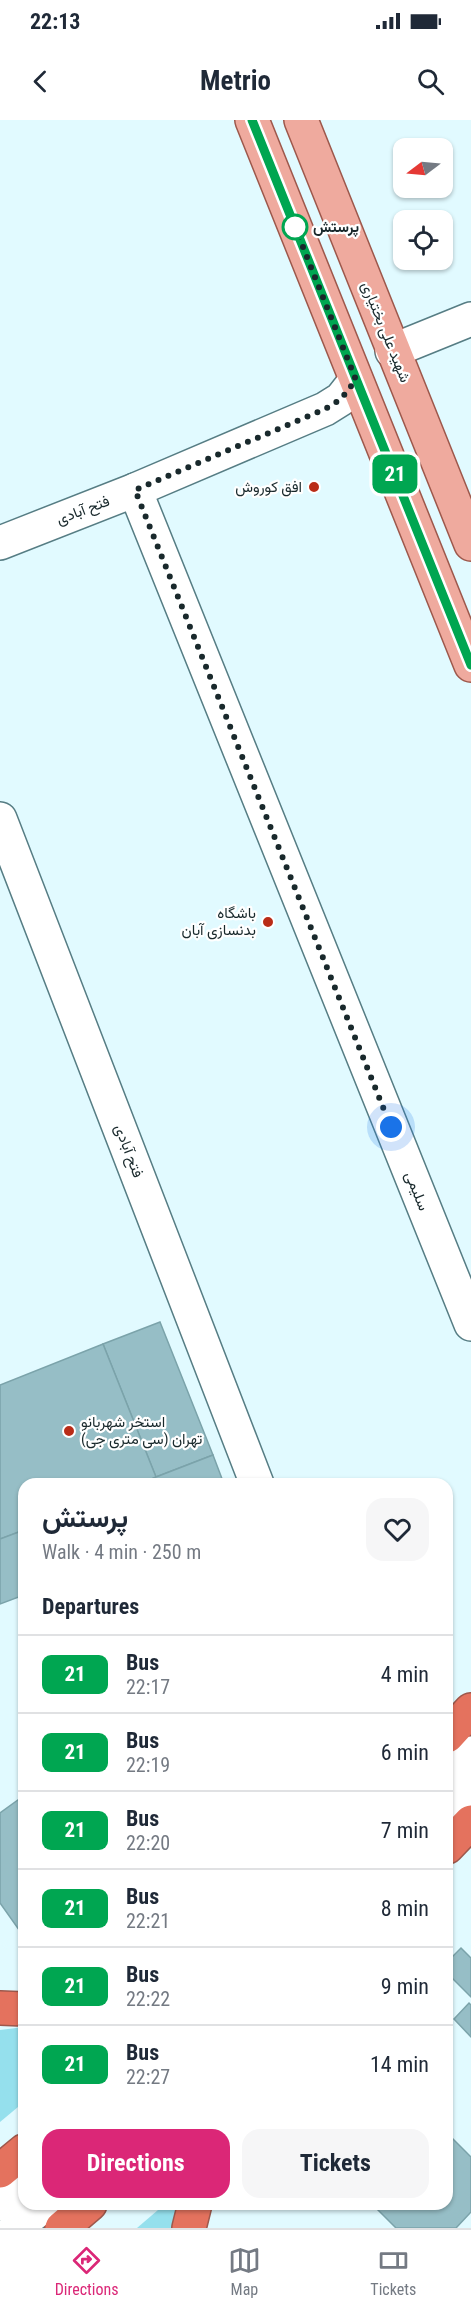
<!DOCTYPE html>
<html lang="en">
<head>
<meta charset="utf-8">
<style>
	body { margin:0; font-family:"Roboto Condensed",Vazirmatn,sans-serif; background:#f6f6f7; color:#1f2937; height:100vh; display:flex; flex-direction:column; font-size:22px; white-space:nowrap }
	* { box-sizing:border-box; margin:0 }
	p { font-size:20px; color:#747a83 }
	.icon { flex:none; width:33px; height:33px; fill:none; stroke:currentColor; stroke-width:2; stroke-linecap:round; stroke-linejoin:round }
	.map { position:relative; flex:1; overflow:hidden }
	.details { position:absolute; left:18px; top:1358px; width:435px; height:732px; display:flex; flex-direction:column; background:#fff; border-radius:18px; box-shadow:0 2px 4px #0004 }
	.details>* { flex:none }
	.badge { padding:0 12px; border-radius:9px; font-size:21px; line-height:39px }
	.needle { width:39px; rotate:254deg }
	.tools { position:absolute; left:393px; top:18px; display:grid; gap:12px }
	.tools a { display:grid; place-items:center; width:60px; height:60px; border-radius:12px; background:#fff; box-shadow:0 2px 4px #0004; font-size:30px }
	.you { position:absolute; width:30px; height:30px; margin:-15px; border:4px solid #fff; border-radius:50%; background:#1a73e8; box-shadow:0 0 0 9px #1a73e833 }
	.map>.badge { position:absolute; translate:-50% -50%; box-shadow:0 0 0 3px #fff }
	h2 { padding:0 24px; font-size:22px; line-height:54px }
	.round { display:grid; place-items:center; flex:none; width:63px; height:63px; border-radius:18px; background:#f6f6f7 }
	.summary { display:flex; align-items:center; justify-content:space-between; height:102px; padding:0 24px }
	h1 { font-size:28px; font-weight:700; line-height:45px }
	.cta { display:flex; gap:12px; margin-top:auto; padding:12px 24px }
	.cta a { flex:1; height:69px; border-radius:18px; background:#db2777; color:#fff; font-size:24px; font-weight:700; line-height:69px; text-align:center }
	.cta a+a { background:#f6f6f7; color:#1f2937 }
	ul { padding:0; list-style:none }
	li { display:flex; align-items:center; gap:18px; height:78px; padding:0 24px; border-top:2px solid #e0e1e3 }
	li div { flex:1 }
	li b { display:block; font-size:22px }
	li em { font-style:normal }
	li .badge { min-width:66px; font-weight:700; text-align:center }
	.status { display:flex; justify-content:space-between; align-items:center; height:42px; padding:0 30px; background:#fff; direction:ltr }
	.status svg { height:16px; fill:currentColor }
	header { display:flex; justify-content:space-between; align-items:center; height:78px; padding:0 24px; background:#fff; font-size:27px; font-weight:700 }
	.dock { display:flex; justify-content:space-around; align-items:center; height:84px; border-top:2px solid #e0e1e3; background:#fff; font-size:16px; color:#747a83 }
	.dock a { display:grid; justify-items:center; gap:3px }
	.dock .active { color:#db2777 }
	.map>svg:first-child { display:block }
</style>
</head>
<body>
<div class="status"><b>22:13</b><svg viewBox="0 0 49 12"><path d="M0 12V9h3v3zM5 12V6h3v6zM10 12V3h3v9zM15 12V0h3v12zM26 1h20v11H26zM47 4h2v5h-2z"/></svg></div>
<header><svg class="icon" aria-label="back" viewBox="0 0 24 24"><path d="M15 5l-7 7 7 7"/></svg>Metrio<svg class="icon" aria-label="search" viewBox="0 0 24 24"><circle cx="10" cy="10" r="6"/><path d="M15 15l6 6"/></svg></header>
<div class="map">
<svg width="471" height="2108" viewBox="0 0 471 2108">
	<rect width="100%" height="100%" fill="#e1faff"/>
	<g fill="#95e0ed">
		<path d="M 24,1907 L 24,1982 L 0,2002 L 0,1910 Z"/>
		<path d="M 165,2084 L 183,2084 L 177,2108 L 137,2108 Z"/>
	</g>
	<g fill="#96bec6" stroke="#7ba3aa" stroke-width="1.5">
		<path d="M 160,1202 L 213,1335 L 156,1357 L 103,1224 Z"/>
		<path d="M 103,1224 L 156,1357 L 141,1364 L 24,1364 L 24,1410 L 0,1419 L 0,1265 Z"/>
		<path d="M 213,1335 L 224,1364 L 141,1364 L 156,1357 Z"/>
		<path d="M 24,1410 L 24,1475 L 0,1484 L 0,1419 Z"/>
		<path d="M 22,1677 L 24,1680 L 24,1817 L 0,1783 L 0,1693 Z"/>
		<path d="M 461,1828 L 471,1838 L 471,1877 L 447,1853 L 447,1842 Z"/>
		<path d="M 469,1883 L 471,1885 L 471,1917 L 454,1899 Z"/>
		<path d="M 447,2013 L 471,2037 L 471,2092 L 456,2108 L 396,2108 L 372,2084 L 447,2084 Z"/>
	</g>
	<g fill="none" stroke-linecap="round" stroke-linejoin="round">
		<g stroke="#567d84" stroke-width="36">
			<g id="minor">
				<path d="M 392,231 L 471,199"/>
				<path d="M 135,370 L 471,1204"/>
				<path d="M 0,423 L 135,370 L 325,289 L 341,279 L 356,260"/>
				<path d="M 0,699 L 257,1364"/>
				<path d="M 447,1657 L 471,1633"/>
				<path d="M 447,1689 L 471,1664"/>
				<path d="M 0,2084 L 24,2066"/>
				<path d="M 15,2108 L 46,2084"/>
			</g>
		</g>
		<g stroke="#9d584c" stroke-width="36">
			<g id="major">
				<path d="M 252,0 L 471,545"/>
				<path d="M 301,0 L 471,424"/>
			</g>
		</g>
		<g stroke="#9d584c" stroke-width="36">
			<g id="highway">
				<path d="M 447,1616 L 471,1590"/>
				<path d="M 447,1727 L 471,1702"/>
				<path d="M 0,1888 L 24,1889"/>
				<path d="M 0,2051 L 24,2031"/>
				<path d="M 62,2108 L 90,2084"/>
				<path d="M 189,2108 L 195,2084"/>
			</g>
		</g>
		<use href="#minor" stroke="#fff" stroke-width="33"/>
		<use href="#major" stroke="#efaa9e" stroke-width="33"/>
		<use href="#highway" stroke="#e4725e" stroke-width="33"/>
	</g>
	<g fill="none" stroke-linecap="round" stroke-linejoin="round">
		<g stroke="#fff" stroke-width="14">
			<path id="line" d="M 252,0 L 471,545"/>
		</g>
		<use href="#line" stroke="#00a651" stroke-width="9"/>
		<path stroke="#19292c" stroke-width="6" stroke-dasharray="0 10.8" d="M 295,107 L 356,260 L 341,279 L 325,289 L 135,370 L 391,1007"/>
	</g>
	<circle fill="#fff" stroke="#00a651" stroke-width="3" cx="295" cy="107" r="12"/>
	<g fill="#b92c17" stroke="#fff" stroke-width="2">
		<circle cx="314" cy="367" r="6"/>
		<circle cx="268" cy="802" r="6"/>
		<circle cx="69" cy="1311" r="6"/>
	</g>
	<g text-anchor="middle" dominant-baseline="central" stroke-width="4.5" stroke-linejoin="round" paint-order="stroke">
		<g font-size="15" font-weight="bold" fill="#19292c" stroke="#fff" text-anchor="start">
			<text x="313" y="107">پرستش</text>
		</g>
		<g font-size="15" fill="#19292c" stroke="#fff">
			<text transform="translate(386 212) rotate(68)">شهید علی بختیاری</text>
			<text transform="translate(83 390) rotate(-21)">فتح آبادی</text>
			<text transform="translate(129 1031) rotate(69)">فتح آبادی</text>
			<text transform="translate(417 1071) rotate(68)">سلیمی</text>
		</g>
		<g font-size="15" fill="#19292c" stroke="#fff" text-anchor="end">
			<text x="302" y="367">افق کوروش</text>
			<text x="256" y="793">باشگاه<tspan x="256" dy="17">بدنسازی آبان</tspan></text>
			<text x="81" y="1302" text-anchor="start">استخر شهربانو<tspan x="81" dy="17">تهران (سی متری جی)</tspan></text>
		</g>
	</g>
</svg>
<div class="tools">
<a><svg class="needle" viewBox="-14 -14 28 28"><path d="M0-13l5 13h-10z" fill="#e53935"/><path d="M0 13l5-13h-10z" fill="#747a83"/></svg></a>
<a><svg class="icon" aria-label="locate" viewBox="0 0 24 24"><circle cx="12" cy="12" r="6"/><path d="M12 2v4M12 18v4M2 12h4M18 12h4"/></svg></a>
</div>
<div class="you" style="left:391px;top:1007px"></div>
<b class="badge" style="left:395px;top:354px;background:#00a651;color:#fff">21</b>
<section class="details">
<div class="summary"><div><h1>پرستش</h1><p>Walk · 4 min · 250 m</p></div><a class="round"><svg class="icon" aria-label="heart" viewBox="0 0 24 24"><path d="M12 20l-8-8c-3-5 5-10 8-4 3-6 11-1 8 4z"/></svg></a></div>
<h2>Departures</h2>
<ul>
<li><span class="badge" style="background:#00a651;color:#fff">21</span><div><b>Bus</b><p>22:17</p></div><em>4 min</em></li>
<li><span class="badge" style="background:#00a651;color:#fff">21</span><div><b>Bus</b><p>22:19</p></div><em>6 min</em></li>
<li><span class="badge" style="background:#00a651;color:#fff">21</span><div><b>Bus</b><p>22:20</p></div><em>7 min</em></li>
<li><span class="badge" style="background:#00a651;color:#fff">21</span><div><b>Bus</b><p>22:21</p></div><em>8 min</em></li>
<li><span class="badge" style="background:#00a651;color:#fff">21</span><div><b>Bus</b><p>22:22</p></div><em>9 min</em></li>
<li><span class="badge" style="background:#00a651;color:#fff">21</span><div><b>Bus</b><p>22:27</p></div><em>14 min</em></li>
</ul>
<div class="cta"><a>Directions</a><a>Tickets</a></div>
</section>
</div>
<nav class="dock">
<a class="active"><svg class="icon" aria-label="directions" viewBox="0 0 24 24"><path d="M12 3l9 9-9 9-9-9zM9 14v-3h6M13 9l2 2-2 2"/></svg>Directions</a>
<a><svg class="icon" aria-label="map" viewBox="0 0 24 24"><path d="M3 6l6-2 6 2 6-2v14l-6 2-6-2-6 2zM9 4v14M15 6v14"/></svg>Map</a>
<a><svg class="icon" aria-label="tickets" viewBox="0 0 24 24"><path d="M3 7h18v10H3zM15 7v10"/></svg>Tickets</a>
</nav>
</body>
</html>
